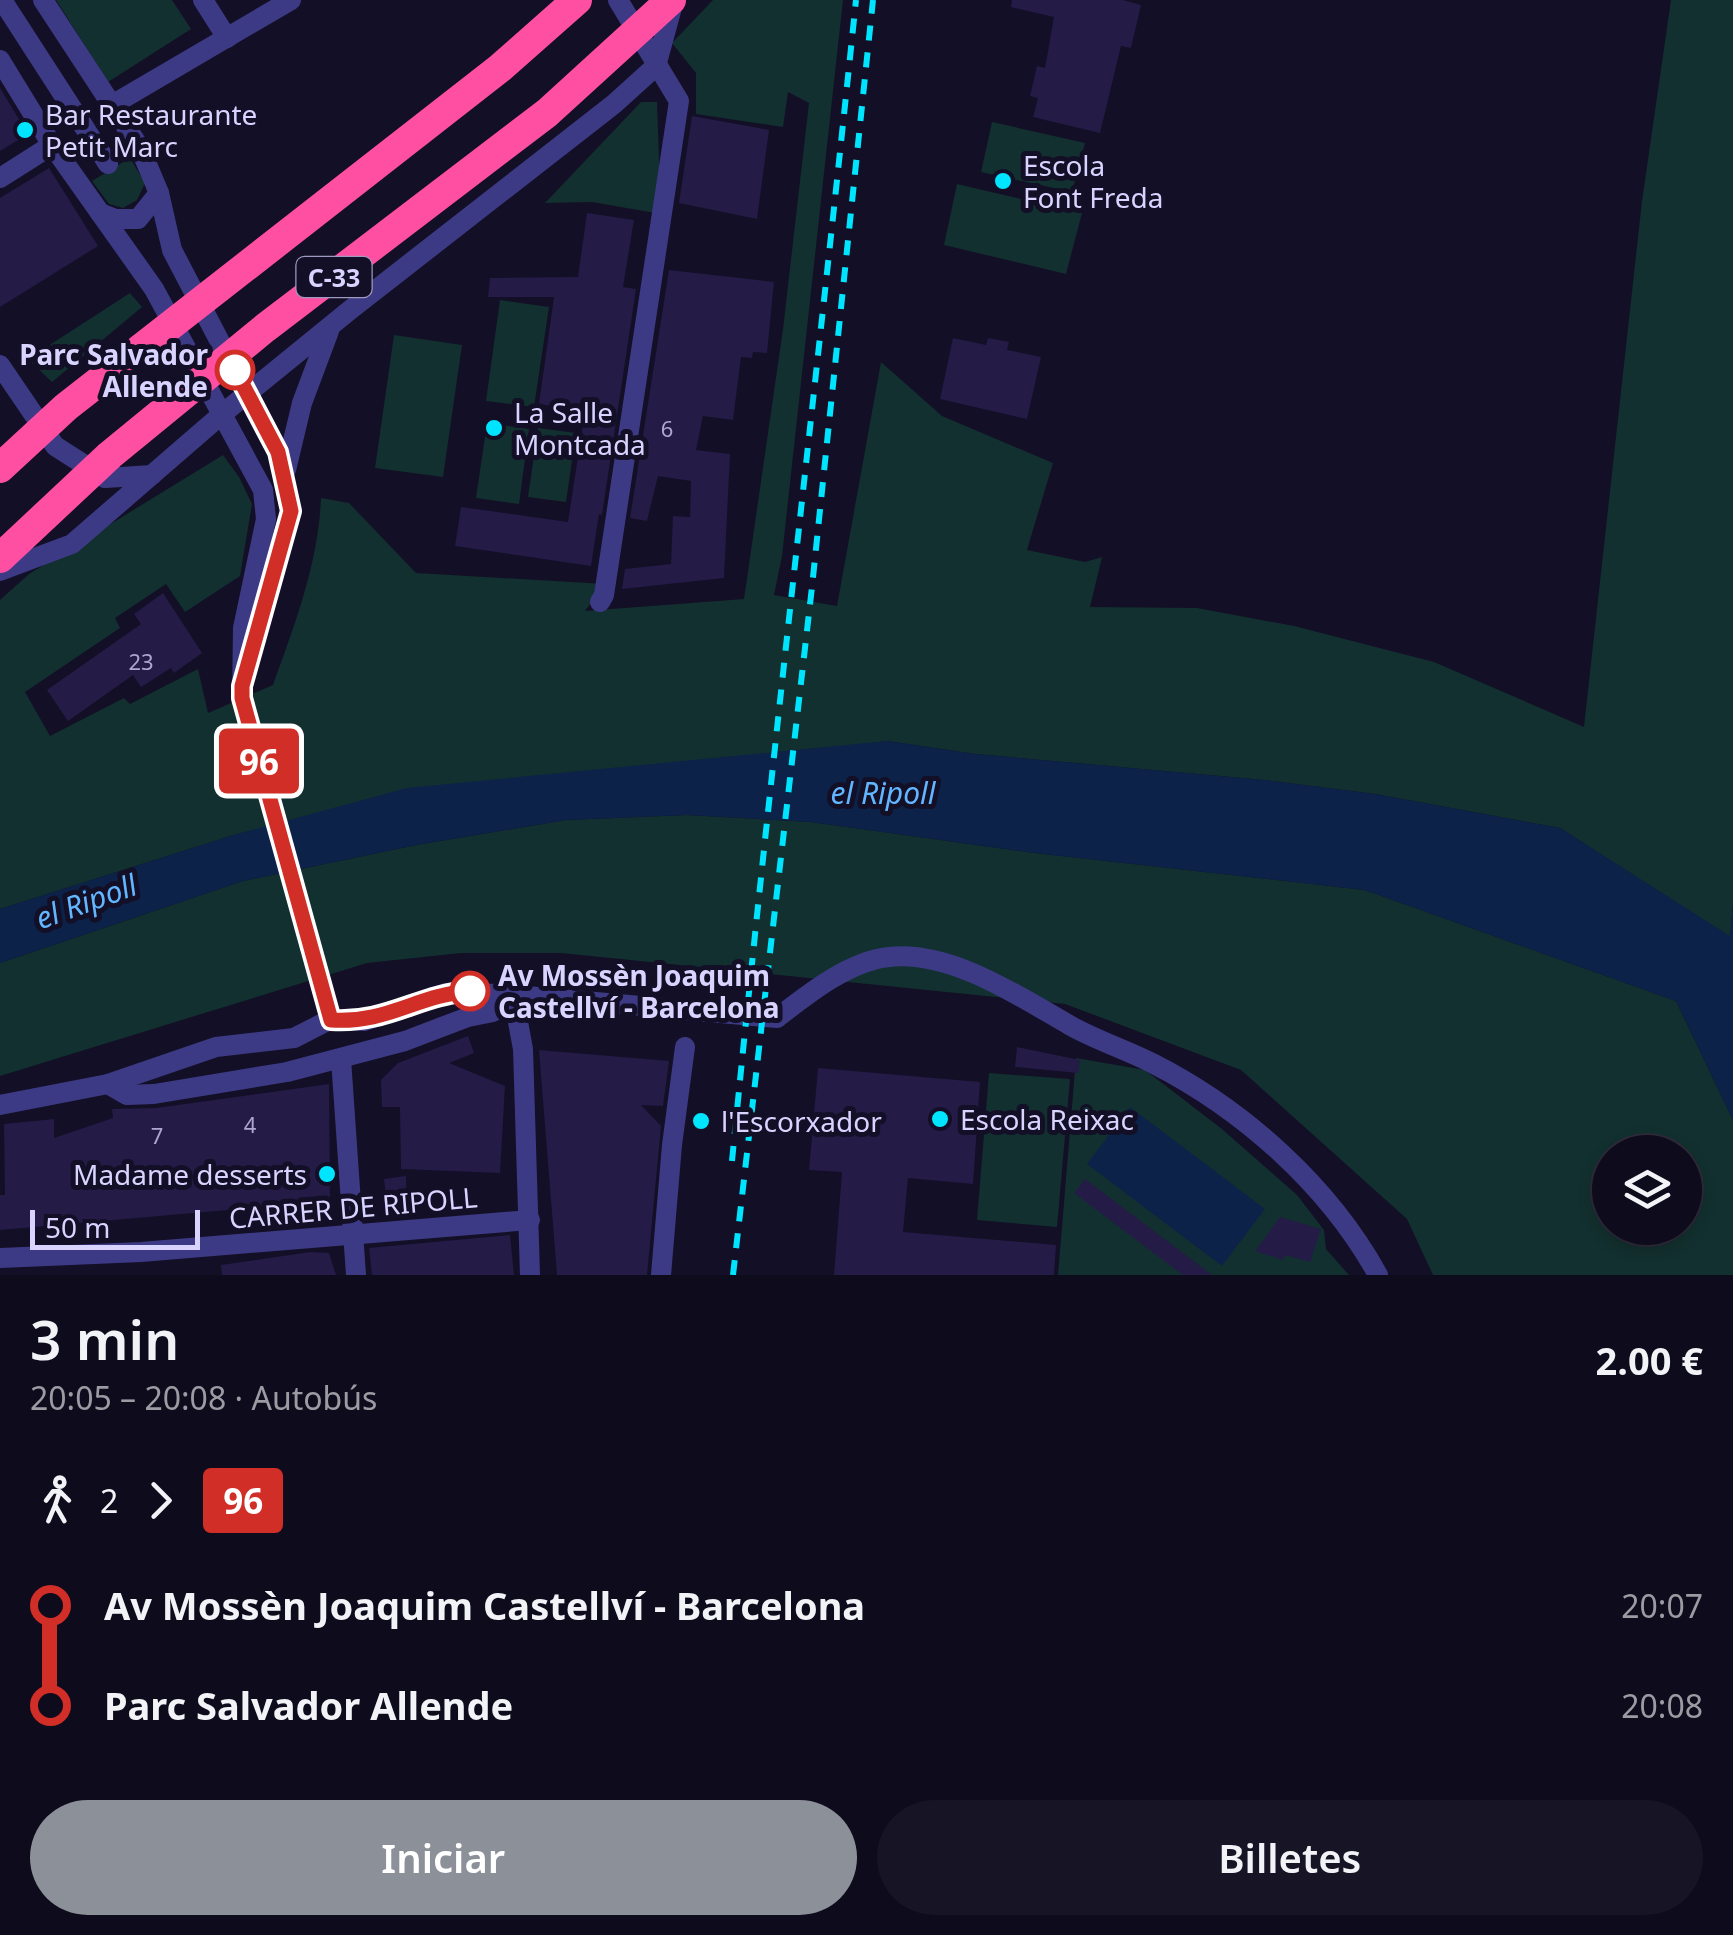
<!DOCTYPE html>
<html lang="es">
<head>
<meta charset="utf-8">
<style>
	body { margin:0; font-family:"Noto Sans",sans-serif; background:#171425; color:#f1f3f6; height:100vh; display:flex; flex-direction:column; font-size:38px; white-space:nowrap }
	* { box-sizing:border-box; margin:0 }
	p { font-size:32px; color:#9b9ba3 }
	.icon { flex:none; width:55px; height:55px; fill:none; stroke:currentColor; stroke-width:2; stroke-linecap:round; stroke-linejoin:round }
	.map { position:relative; height:1275px; overflow:hidden }
	.drawer { display:flex; flex-direction:column; background:#0e0b1c; flex:1 }
	.drawer>* { flex:none }
	.badge { padding:0 20px; border-radius:8px; font-size:35px; line-height:65px }
	.fabs { position:absolute; left:1592px; top:1135px; display:grid; gap:20px }
	.fabs a { display:grid; place-items:center; width:110px; height:110px; border-radius:50%; background:#0e0b1c; box-shadow:0 5px 15px #0003,0 0 0 2px #2e2b3b; font-size:50px }
	.scale { position:absolute; left:30px; bottom:25px; width:170px; box-sizing:border-box; padding-left:10px; border:5px solid #d9d4ff; border-top:0; font-size:28px; line-height:35px; white-space:nowrap; color:#d9d4ff; -webkit-text-stroke:8px #130f26; paint-order:stroke }
	.map>.badge { position:absolute; translate:-50% -50%; box-shadow:0 0 0 5px #fff }
	.legs { display:flex; align-items:center; gap:15px; height:110px; padding:0 30px; font-size:32px }
	.legs p { margin-inline-start:auto }
	.overview { display:flex; align-items:center; justify-content:space-between; height:170px; padding:0 30px }
	h1 { font-size:55px; font-weight:600; line-height:75px }
	.action { display:flex; gap:20px; margin-top:auto; padding:20px 30px }
	.action a { flex:1; height:115px; border-radius:60px; background:#8c9099; color:#fff; font-size:40px; font-weight:600; line-height:115px; text-align:center }
	.action a+a { background:#171425; color:#f1f3f6 }
	ul { padding:0 30px; list-style:none }
	li { display:flex; align-items:center; gap:35px; height:100px; font-size:38px }
	li i { display:grid; place-items:center; width:15px; height:100%; margin:0 12px; background:currentColor }
	li i::after { content:''; width:25px; height:25px; margin:-12px; border:8px solid; border-radius:50%; background:#0e0b1c }
	li p { margin-inline-start:auto }
	li:first-child i { background:linear-gradient(#0000 50%,currentColor 0) }
	li:last-child i { background:linear-gradient(currentColor 50%,#0000 0) }
	.map>svg:first-child { display:block }
</style>
</head>
<body>
<div class="map">
<svg width="1733" height="1275" viewBox="0 0 1733 1275">
	<rect width="100%" height="100%" fill="#130f26"/>
	<g fill="#12302f" fill-rule="evenodd">
		<path d="M 56,0 L 172,0 L 191,29 L 108,82 Z"/>
		<path d="M 713,0 L 843,0 L 782,556 L 774,595 L 837,606 L 881,362 L 942,416 L 1053,463 L 1027,550 L 1085,562 L 1102,557 L 1090,607 L 1197,608 L 1294,626 L 1434,662 L 1584,727 L 1642,201 L 1671,0 L 1733,0 L 1733,904 L 1730,937 L 1560,828 L 1375,794 L 1264,780 L 975,754 L 887,741 L 237,834 L 0,909 L 0,600 L 29,574 L 223,455 L 239,477 L 252,504 L 240,576 L 185,612 L 166,584 L 115,618 L 120,628 L 25,692 L 50,736 L 124,698 L 130,704 L 198,669 L 208,713 L 273,685 C 295,623 318,565 321,498 L 349,503 L 416,573 L 605,584 L 585,611 L 744,599 L 783,329 L 809,103 L 788,92 L 783,127 L 696,114 L 696,73 L 672,43 Z"/>
		<path d="M 641,102 L 657,102 L 661,214 L 592,202 L 545,203 Z"/>
		<path d="M 992,122 L 1085,143 L 1072,192 L 981,172 Z"/>
		<path d="M 130,158 L 145,183 L 137,200 L 123,208 L 109,204 L 92,181 Z"/>
		<path d="M 957,184 L 1082,213 L 1066,274 L 944,245 Z"/>
		<path d="M 130,293 L 142,307 L 52,382 L 28,359 Z"/>
		<path d="M 500,300 L 549,307 L 534,407 L 486,401 Z"/>
		<path d="M 394,335 L 462,345 L 443,477 L 375,468 Z"/>
		<path d="M 487,423 L 529,429 L 519,504 L 476,498 Z"/>
		<path d="M 538,428 L 576,433 L 566,502 L 528,497 Z"/>
		<path d="M 687,815 L 811,822 L 1035,853 L 1365,890 L 1676,1001 L 1733,1120 L 1733,1275 L 1433,1275 L 1407,1219 L 1241,1070 L 1065,1004 L 561,953 L 461,953 L 367,963 L 0,1076 L 0,963 L 243,881 L 416,845 L 566,820 ZM 1610,1152 L 1685,1152 L 1685,1228 L 1610,1228 Z"/>
		<path d="M 1076,1058 L 1145,1070 L 1222,1129 L 1297,1195 L 1324,1230 L 1326,1249 L 1349,1275 L 1058,1275 Z"/>
		<path d="M 989,1073 L 1070,1079 L 1057,1227 L 977,1220 Z"/>
	</g>
	<g fill="#0c2248">
		<path d="M 887,741 L 975,754 L 1264,780 L 1375,794 L 1560,828 L 1730,936 L 1733,904 L 1733,1120 L 1676,1001 L 1365,890 L 1035,853 L 811,822 L 687,815 L 566,820 L 416,845 L 243,881 L 0,963 L 0,909 L 237,834 L 407,788 Z"/>
		<path d="M 1130,1107 L 1265,1209 L 1222,1266 L 1087,1164 Z"/>
	</g>
	<g fill="#241b47">
		<path d="M 1012,0 L 1123,0 L 1141,5 L 1131,48 L 1121,46 L 1100,133 L 1033,117 L 1038,98 L 1030,96 L 1037,66 L 1045,68 L 1054,17 L 1011,7 Z"/>
		<path d="M 0,88 L 28,134 L 0,151 Z"/>
		<path d="M 692,116 L 769,130 L 757,219 L 679,203 Z"/>
		<path d="M 49,168 L 98,246 L 0,307 L 0,198 Z"/>
		<path d="M 587,213 L 634,220 L 623,287 L 636,289 L 602,515 L 599,514 L 591,566 L 455,546 L 461,507 L 568,522 L 585,411 L 539,404 L 554,297 L 488,297 L 490,278 L 578,277 Z"/>
		<path d="M 669,270 L 774,282 L 767,353 L 753,352 L 752,358 L 741,357 L 733,420 L 703,416 L 696,450 L 730,454 L 724,578 L 622,589 L 625,569 L 671,564 L 673,516 L 690,517 L 691,481 L 658,476 L 647,521 L 630,518 Z"/>
		<path d="M 953,338 L 986,345 L 988,338 L 1009,342 L 1007,350 L 1041,357 L 1027,419 L 940,399 Z"/>
		<path d="M 163,593 L 202,653 L 174,673 L 171,668 L 141,687 L 133,675 L 68,721 L 47,690 L 141,624 L 134,614 Z"/>
		<path d="M 468,1036 L 474,1053 L 449,1063 L 505,1086 L 500,1173 L 401,1169 L 400,1107 L 382,1107 L 381,1080 L 398,1063 Z"/>
		<path d="M 1017,1047 L 1080,1060 L 1078,1073 L 1015,1067 Z"/>
		<path d="M 539,1050 L 669,1061 L 663,1106 L 641,1105 L 661,1126 L 647,1275 L 557,1275 Z"/>
		<path d="M 818,1068 L 980,1082 L 973,1184 L 908,1178 L 903,1232 L 1056,1245 L 1054,1275 L 834,1275 L 842,1172 L 809,1170 Z"/>
		<path d="M 329,1084 L 330,1201 L 0,1230 L 0,1195 L 5,1195 L 4,1124 L 54,1119 L 54,1138 L 113,1118 L 112,1109 L 156,1108 Z"/>
		<path d="M 406,1176 L 407,1216 L 382,1218 L 380,1206 L 387,1205 L 384,1179 Z"/>
		<path d="M 1085,1179 L 1212,1275 L 1183,1275 L 1074,1193 Z"/>
		<path d="M 1280,1217 L 1321,1229 L 1310,1262 L 1285,1255 L 1283,1260 L 1255,1251 Z"/>
		<path d="M 510,1235 L 514,1275 L 372,1275 L 369,1248 Z"/>
		<path d="M 310,1252 L 329,1253 L 336,1275 L 222,1275 L 221,1265 Z"/>
	</g>
	<g fill="none" stroke-linecap="round" stroke-linejoin="round">
		<g stroke="#3d3a85" stroke-width="20">
			<path d="M 2,0 L 108,164"/>
			<path d="M 43,0 L 140,148 L 159,193 L 172,250 L 278,453 L 291,511 L 250,655"/>
			<path d="M 203,0 L 227,38"/>
			<path d="M 0,60 L 52,145 L 154,289 L 263,490 L 266,519 L 243,628 L 242,698 L 331,1019"/>
			<path d="M 112,105 L 291,0"/>
			<path d="M 0,178 L 52,145"/>
			<path d="M 100,213 L 116,219 L 138,219 L 159,193"/>
			<path d="M 0,365 L 55,446 L 105,478 L 152,475"/>
			<path d="M 286,470 L 302,403 L 329,331"/>
			<path d="M 0,571 L 72,544 L 221,415 L 350,310 L 614,104 L 656,66 L 674,0"/>
			<path d="M 600,602 L 604,595 L 679,101 L 618,0"/>
			<path d="M 513,995 L 523,1049 L 530,1275"/>
			<path d="M 341,1059 L 356,1275"/>
			<path d="M 108,1084 L 127,1095 L 154,1094 L 287,1072 L 405,1041 L 468,1017 L 493,1012 L 506,994"/>
			<path d="M 0,1105 L 108,1084 L 216,1047 L 294,1038 L 331,1019 L 364,1021 L 446,993 L 506,994 L 777,1018 C 808,994 849,961 889,957 C 951,950 1020,997 1071,1026 C 1098,1041 1127,1050 1154,1064 C 1244,1110 1329,1186 1378,1275"/>
			<path d="M 0,1258 L 141,1252 L 530,1220"/>
			<path d="M 661,1275 L 672,1145 L 685,1047"/>
		</g>
		<g stroke="#00e5ff" stroke-width="6" stroke-dasharray="15 12" stroke-linecap="butt">
			<path d="M 732,1161 C 770,773 816,387 856,0"/>
			<path d="M 733,1275 L 812,587 L 873,0"/>
		</g>
		<g stroke="#ff4fa3" stroke-width="30">
			<path d="M 0,468 L 66,407 L 500,68 L 577,0"/>
			<path d="M 0,558 L 110,455 L 265,328 L 547,113 L 671,0"/>
		</g>
	</g>
	<g fill="none" stroke-linecap="round" stroke-linejoin="round">
		<g stroke="#fff" stroke-width="22">
			<path id="line-1" d="M 235,370 L 278,452 L 291,511 L 242,686 L 242,698 L 331,1020 C 386,1024 418,995 470,991"/>
		</g>
		<use href="#line-1" stroke="#d02e26" stroke-width="15"/>
	</g>
	<g fill="#00e5ff" stroke="#130f26" stroke-width="4">
		<circle cx="25" cy="130" r="10"/>
		<circle cx="1003" cy="181" r="10"/>
		<circle cx="494" cy="428" r="10"/>
		<circle cx="940" cy="1119" r="10"/>
		<circle cx="701" cy="1121" r="10"/>
		<circle cx="327" cy="1174" r="10"/>
	</g>
	<g fill="#fff" stroke="#d02e26" stroke-width="5">
		<circle cx="235" cy="370" r="18"/>
		<circle cx="470" cy="991" r="18"/>
	</g>
	<g text-anchor="middle" dominant-baseline="central" stroke-width="10" stroke-linejoin="round" paint-order="stroke">
		<g font-size="22" fill="#aca6d1">
			<text x="667" y="428">6</text>
			<text x="141" y="661">23</text>
			<text x="250" y="1124">4</text>
			<text x="157" y="1135">7</text>
		</g>
		<rect fill="#130f26" stroke="#9e99be" stroke-width="2.5" x="296.5" y="257" width="75" height="40" rx="8"/>
		<g font-size="25" font-weight="bold" fill="#d9d4ff">
			<text x="334" y="277">C-33</text>
		</g>
		<g font-size="28" fill="#d9d4ff" stroke="#130f26" text-anchor="start">
			<text x="45" y="114">Bar Restaurante<tspan x="45" dy="32">Petit Marc</tspan></text>
			<text x="1023" y="165">Escola<tspan x="1023" dy="32">Font Freda</tspan></text>
			<text x="514" y="412">La Salle<tspan x="514" dy="32">Montcada</tspan></text>
			<text x="960" y="1119">Escola Reixac</text>
			<text x="721" y="1121">l'Escorxador</text>
			<text x="307" y="1174" text-anchor="end">Madame desserts</text>
		</g>
		<g font-size="28" font-weight="bold" fill="#d9d4ff" stroke="#130f26" text-anchor="end">
			<text x="208" y="354">Parc Salvador<tspan x="208" dy="32">Allende</tspan></text>
			<text x="498" y="975" text-anchor="start">Av Mossèn Joaquim<tspan x="498" dy="32">Castellví - Barcelona</tspan></text>
		</g>
		<g font-size="28" fill="#d9d4ff" stroke="#130f26">
			<text transform="translate(353 1207) rotate(-5)">CARRER DE RIPOLL</text>
		</g>
		<g font-size="30" font-style="italic" fill="#62b6ff" stroke="#130f26">
			<text x="883" y="792">el Ripoll</text>
			<text transform="translate(86 901) rotate(-20)">el Ripoll</text>
		</g>
	</g>
</svg>
<div class="fabs">
<a><svg class="icon" aria-label="layers" viewBox="0 0 24 24"><path d="M12 4l9 5-9 5-9-5zM3 14l9 5 9-5"/></svg></a>
</div>
<div class="scale">50 m</div>
<b class="badge" style="left:259px;top:761px;background:#d02e26;color:#fff">96</b>
</div>
<section class="drawer">
<div class="overview"><div><h1>3 min</h1><p>20:05 – 20:08 · Autobús</p></div><b>2.00 €</b></div>
<div class="legs"><svg class="icon" aria-label="walk" viewBox="0 0 24 24"><circle cx="13" cy="4" r="2"/><path d="M13 8l-2 6 4 7M11 14l-3 7M7 12l3-4h3l4 4"/></svg>2<svg class="icon" aria-label="forward" viewBox="0 0 24 24"><path d="M9 5l7 7-7 7"/></svg><b class="badge" style="background:#d02e26;color:#fff">96</b></div>
<ul>
<li><i style="color:#d02e26"></i><b>Av Mossèn Joaquim Castellví - Barcelona</b><p>20:07</p></li>
<li><i style="color:#d02e26"></i><b>Parc Salvador Allende</b><p>20:08</p></li>
</ul>
<div class="action"><a>Iniciar</a><a>Billetes</a></div>
</section>
</body>
</html>
